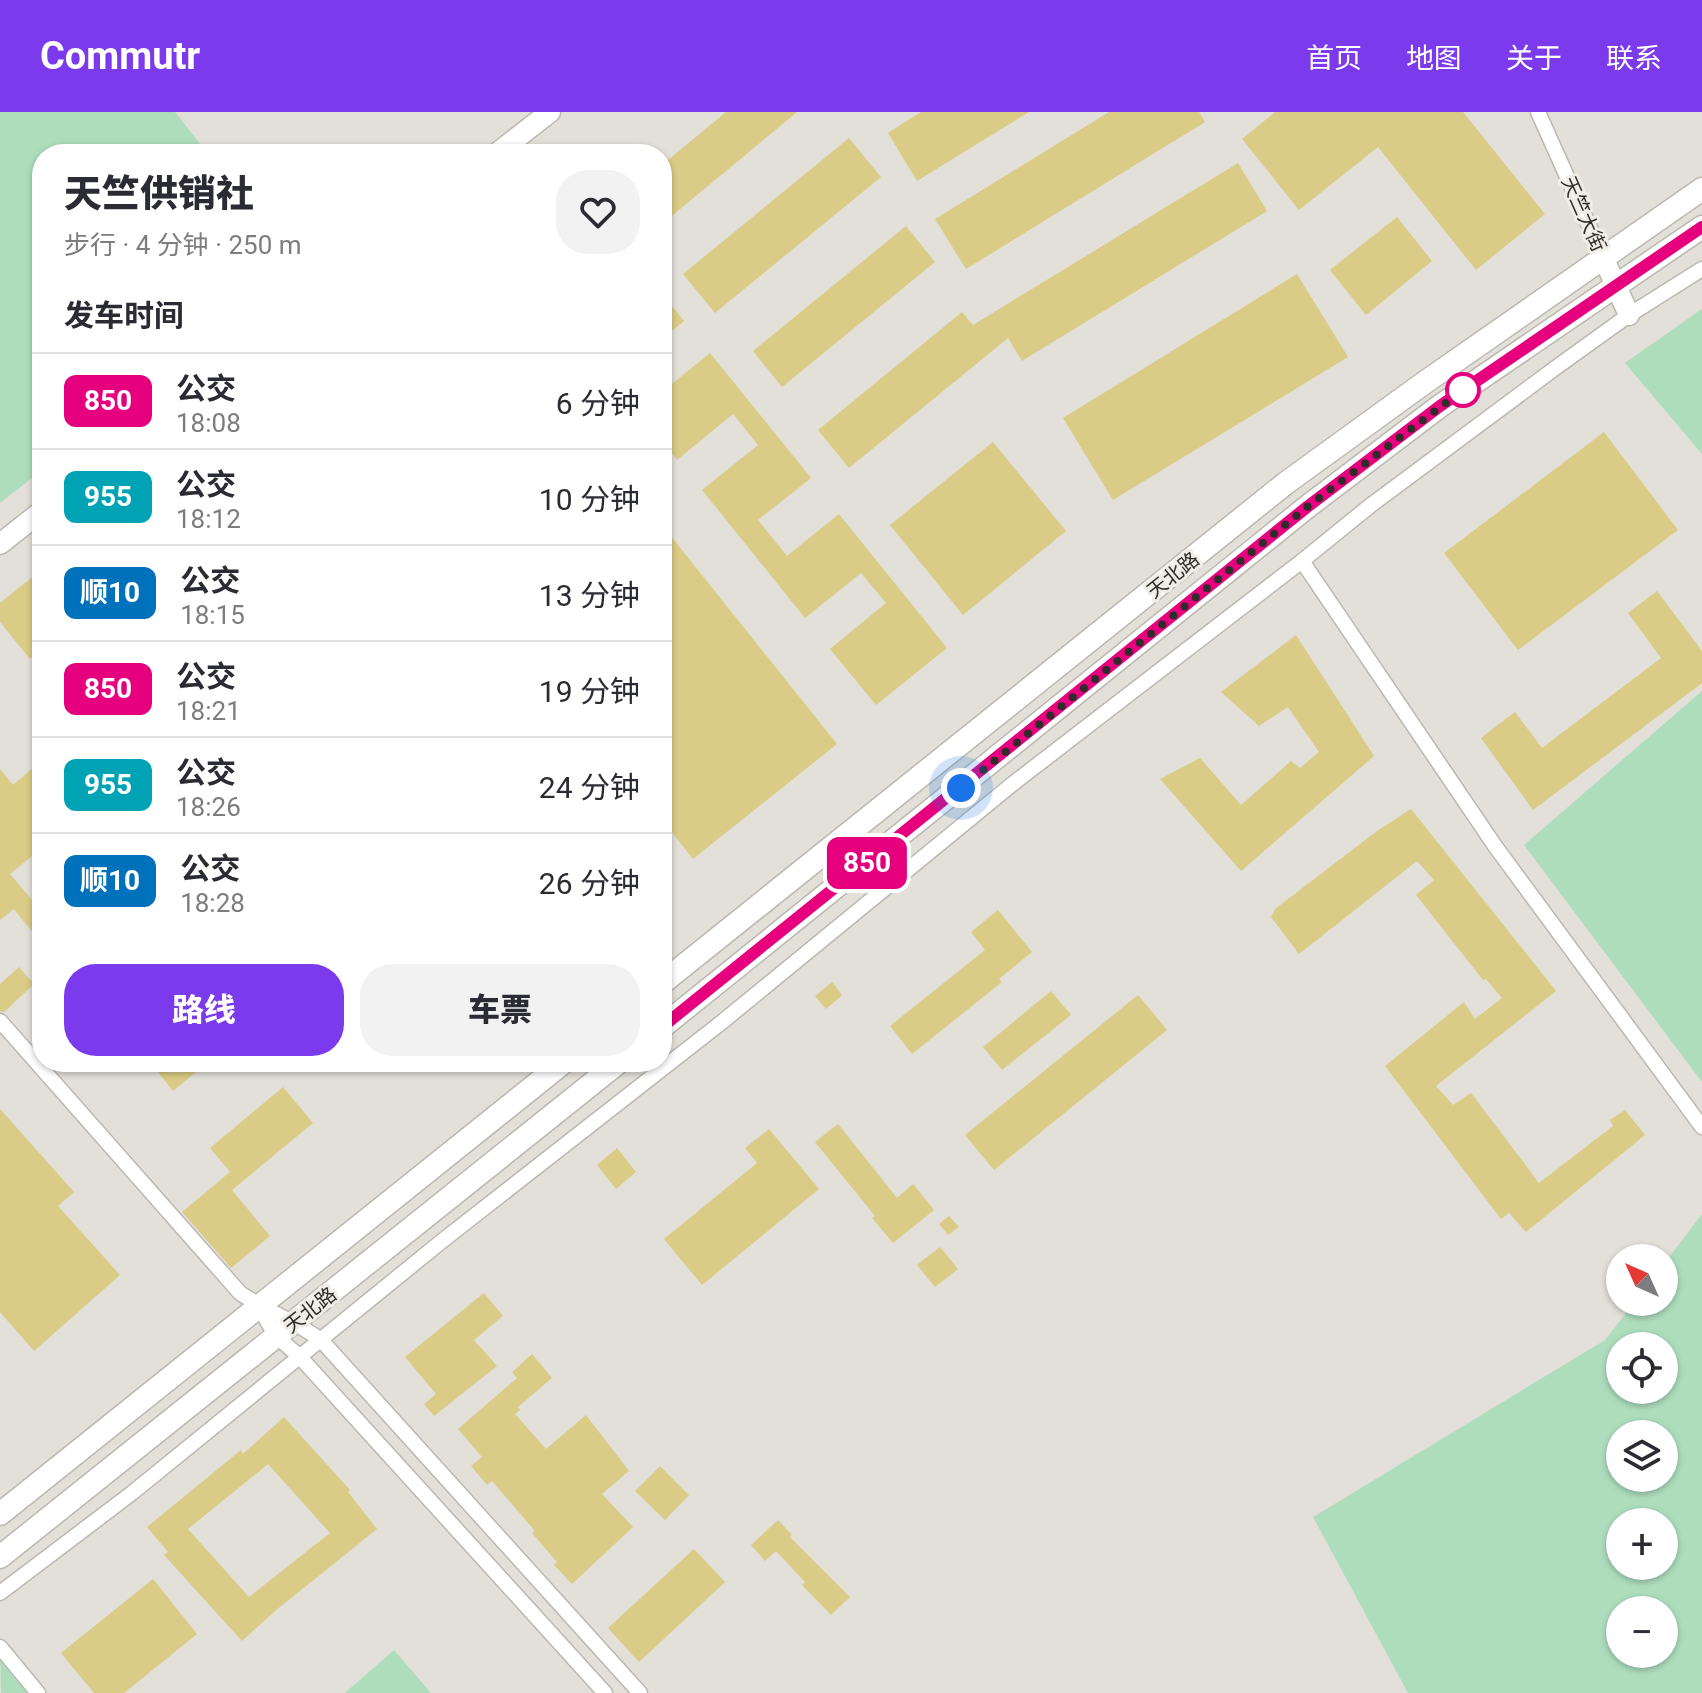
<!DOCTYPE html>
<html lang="zh">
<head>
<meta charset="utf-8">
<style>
	body { margin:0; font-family:Roboto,"Noto Sans SC",sans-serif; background:#f2f2f3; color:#2b2b33; height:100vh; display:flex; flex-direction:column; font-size:30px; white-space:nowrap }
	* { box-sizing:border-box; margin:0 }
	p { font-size:26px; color:#7c7c81 }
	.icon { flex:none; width:44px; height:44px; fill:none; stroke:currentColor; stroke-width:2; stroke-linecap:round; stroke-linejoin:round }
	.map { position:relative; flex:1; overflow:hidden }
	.drawer { position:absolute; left:32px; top:32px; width:640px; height:928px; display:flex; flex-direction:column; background:#fff; border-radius:32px; box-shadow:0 2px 6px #0004 }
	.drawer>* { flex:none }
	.badge { padding:0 16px; border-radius:12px; font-size:28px; line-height:52px }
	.needle { width:52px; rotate:315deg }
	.buttons { position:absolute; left:1606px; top:1132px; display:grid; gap:16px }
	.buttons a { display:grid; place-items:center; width:72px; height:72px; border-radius:50%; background:#fff; box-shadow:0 2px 6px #0004; font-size:40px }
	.you { position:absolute; width:40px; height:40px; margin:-20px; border:6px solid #fff; border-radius:50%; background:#1a73e8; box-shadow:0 0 0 12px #1a73e833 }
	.map>.badge { position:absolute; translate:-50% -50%; box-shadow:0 0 0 4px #fff }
	h2 { padding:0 32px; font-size:30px; line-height:72px }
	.round { display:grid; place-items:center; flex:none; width:84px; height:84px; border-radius:32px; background:#f2f2f3 }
	.summary { display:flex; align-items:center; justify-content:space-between; height:136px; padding:0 32px }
	h1 { font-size:38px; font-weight:800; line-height:60px }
	.action { display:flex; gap:16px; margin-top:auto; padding:16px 32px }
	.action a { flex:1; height:92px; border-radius:32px; background:#7c3aed; color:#fff; font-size:32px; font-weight:800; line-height:92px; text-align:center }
	.action a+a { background:#f2f2f3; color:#2b2b33 }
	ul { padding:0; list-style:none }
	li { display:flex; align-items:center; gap:24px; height:96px; padding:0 32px; border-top:2px solid #e1e1e2 }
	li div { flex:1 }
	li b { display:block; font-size:30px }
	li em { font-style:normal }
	li .badge { min-width:88px; font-weight:700; text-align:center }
	header { display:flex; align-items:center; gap:48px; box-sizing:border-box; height:112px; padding:0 40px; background:#7c3aed; color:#fff }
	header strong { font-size:38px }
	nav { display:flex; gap:44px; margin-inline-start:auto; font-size:28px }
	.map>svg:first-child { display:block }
</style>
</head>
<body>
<header>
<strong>Commutr</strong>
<nav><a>首页</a><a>地图</a><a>关于</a><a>联系</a></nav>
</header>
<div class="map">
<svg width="1702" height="1581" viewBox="0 0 1702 1581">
	<rect width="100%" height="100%" fill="#e2e0d8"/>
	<g fill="#aeddbd" fill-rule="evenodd">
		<path d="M 0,0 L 175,0 L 208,42 L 42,42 L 42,358 L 0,391 Z"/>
		<path d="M 1702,197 L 1702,342 L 1625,251 Z"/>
		<path d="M 1702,579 L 1702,970 L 1524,733 Z"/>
		<path d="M 1702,1102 L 1702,1581 L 1408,1581 L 1313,1405 L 1605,1228 L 1635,1190 L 1664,1190 L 1664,1152 ZM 1620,1234 L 1664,1234 L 1664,1278 L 1620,1278 ZM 1620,1322 L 1664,1322 L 1664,1366 L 1620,1366 ZM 1620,1410 L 1664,1410 L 1664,1454 L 1620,1454 ZM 1620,1498 L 1664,1498 L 1664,1542 L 1620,1542 Z"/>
		<path d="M 394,1538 L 431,1581 L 345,1581 Z"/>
		<path d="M 0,1542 L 30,1581 L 1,1581 Z"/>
	</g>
	<g fill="#dacb86" fill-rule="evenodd">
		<path d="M 726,0 L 797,0 L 662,112 L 662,53 Z"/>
		<path d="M 921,0 L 1029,0 L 917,69 L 888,21 Z"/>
		<path d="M 1109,0 L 1199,0 L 1205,10 L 966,157 L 935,107 Z"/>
		<path d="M 1275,0 L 1463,0 L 1545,102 L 1476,158 L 1378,35 L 1299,98 L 1242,27 Z"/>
		<path d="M 849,26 L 881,65 L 715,201 L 683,162 Z"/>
		<path d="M 1238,51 L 1267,99 L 1022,249 L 1008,226 L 849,356 L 818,318 L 962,200 L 973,213 Z"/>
		<path d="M 1397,105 L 1432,149 L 1366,203 L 1330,158 Z"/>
		<path d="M 906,114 L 935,150 L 782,275 L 753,239 Z"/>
		<path d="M 1297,162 L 1348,245 L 1113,388 L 1063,306 Z"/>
		<path d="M 662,182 L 684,209 L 662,227 Z"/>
		<path d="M 710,241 L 811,366 L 758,408 L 787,444 L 839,402 L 947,536 L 876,593 L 830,537 L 886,491 L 861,461 L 805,506 L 702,378 L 758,333 L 733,302 L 677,348 L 662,328 L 662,280 Z"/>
		<path d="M 1604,320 L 1678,418 L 1518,538 L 1444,441 Z"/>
		<path d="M 993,330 L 1066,419 L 963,503 L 890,413 Z"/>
		<path d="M 662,413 L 837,632 L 693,747 L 662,708 Z"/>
		<path d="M 42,457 L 42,537 L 30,547 L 0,510 L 0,491 Z"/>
		<path d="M 1657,479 L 1702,539 L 1702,571 L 1533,698 L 1481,626 L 1515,600 L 1542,636 L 1661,546 L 1628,501 Z"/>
		<path d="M 1296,523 L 1374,644 L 1241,759 L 1160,667 L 1200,646 L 1241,693 L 1291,649 L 1300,656 L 1319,640 L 1288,595 L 1259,614 L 1221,580 Z"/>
		<path d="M 42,648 L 42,736 L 10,762 L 42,800 L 42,832 L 14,797 L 0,808 L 0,657 L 13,673 Z"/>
		<path d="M 1411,697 L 1556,879 L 1436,974 L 1453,993 L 1471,981 L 1539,1071 L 1613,1014 L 1610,1008 L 1625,998 L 1645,1023 L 1526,1120 L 1509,1101 L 1501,1107 L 1385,954 L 1464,890 L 1475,907 L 1502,886 L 1486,867 L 1483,868 L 1416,783 L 1434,768 L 1417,749 L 1299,842 L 1271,805 L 1275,797 L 1377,719 Z"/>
		<path d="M 998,798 L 1032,840 L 999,867 L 1002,870 L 912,942 L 890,914 L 985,838 L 971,820 Z"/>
		<path d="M 19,855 L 34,872 L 4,900 L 0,899 L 0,872 Z"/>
		<path d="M 832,870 L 842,883 L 826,897 L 815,884 Z"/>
		<path d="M 1051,879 L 1071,903 L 1002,958 L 983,935 Z"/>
		<path d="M 1138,883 L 1167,918 L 994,1058 L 965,1023 Z"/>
		<path d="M 150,950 L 208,950 L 173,979 Z"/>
		<path d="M 283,975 L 313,1011 L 232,1078 L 270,1124 L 231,1156 L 182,1100 L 230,1060 L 210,1036 Z"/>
		<path d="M 0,997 L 74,1080 L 58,1094 L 120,1163 L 34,1239 L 0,1200 Z"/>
		<path d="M 838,1012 L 897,1086 L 913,1072 L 934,1098 L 893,1131 L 872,1106 L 875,1104 L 815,1030 Z"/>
		<path d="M 769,1017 L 819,1077 L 702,1173 L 664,1127 L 757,1051 L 745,1036 Z"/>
		<path d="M 617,1036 L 636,1060 L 616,1077 L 597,1053 Z"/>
		<path d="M 949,1104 L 959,1115 L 948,1123 L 939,1112 Z"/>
		<path d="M 940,1135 L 958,1157 L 935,1175 L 917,1153 Z"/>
		<path d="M 484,1181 L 503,1204 L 474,1228 L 497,1254 L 434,1304 L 424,1292 L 436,1282 L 405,1245 Z"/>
		<path d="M 532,1242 L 552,1266 L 518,1295 L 520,1298 L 515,1302 L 546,1337 L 586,1303 L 629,1359 L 602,1382 L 633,1415 L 572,1472 L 554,1453 L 557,1450 L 532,1421 L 535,1419 L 492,1369 L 487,1373 L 471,1354 L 482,1345 L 458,1317 L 517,1266 L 512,1260 Z"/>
		<path d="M 284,1305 L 350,1378 L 348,1380 L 377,1417 L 275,1499 L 242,1529 L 164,1443 L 168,1440 L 147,1415 L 241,1338 L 243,1342 ZM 268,1352 L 330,1421 L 249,1485 L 188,1417 Z"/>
		<path d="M 660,1354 L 689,1383 L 665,1408 L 635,1379 Z"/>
		<path d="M 778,1408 L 792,1423 L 790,1425 L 850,1485 L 831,1503 L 802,1473 L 805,1470 L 776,1439 L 765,1449 L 751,1433 Z"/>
		<path d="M 694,1437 L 725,1470 L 639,1550 L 608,1516 Z"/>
		<path d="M 153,1467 L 197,1522 L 124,1581 L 94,1581 L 61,1541 Z"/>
	</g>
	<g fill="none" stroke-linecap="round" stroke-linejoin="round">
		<g stroke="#bab8b1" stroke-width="17">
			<g id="street">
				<path d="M 1538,0 L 1603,145"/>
				<path d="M 1302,449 L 1495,734 L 1702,1015"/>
				<path d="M 0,909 L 240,1181 C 266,1199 295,1209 321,1228 L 640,1581"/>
				<path d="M 258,1194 L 276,1224 L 299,1244 L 605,1581"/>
				<path d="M 0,1481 L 132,1381 L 442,1129 L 722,910 L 1015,670 L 1302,449 L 1371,393 L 1558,254 L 1629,203 L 1702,157"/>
				<path d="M 0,1535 L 38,1581"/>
			</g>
		</g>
		<g stroke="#bab8b1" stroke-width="23">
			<g id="secondary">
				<path d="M 496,42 L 550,0"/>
				<path d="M 1603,145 L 1629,203"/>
				<path d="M 0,432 L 42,399"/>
			</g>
		</g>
		<g stroke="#bab8b1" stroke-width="25">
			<g id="primary">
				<path d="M 662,871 L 1286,371 L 1424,271 L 1702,77"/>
				<path d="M 662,915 L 1307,395 L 1440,294 L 1702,115"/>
				<path d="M 0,1402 L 564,950"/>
				<path d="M 0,1445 L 619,950"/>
			</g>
		</g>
		<use href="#street" stroke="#fff" stroke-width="14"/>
		<use href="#secondary" stroke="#fff" stroke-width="20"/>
		<use href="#primary" stroke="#fff" stroke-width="22"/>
	</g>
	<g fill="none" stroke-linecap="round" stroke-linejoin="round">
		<g stroke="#fff" stroke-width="18">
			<path id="line" d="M 662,915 L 1307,395 L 1440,294 L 1702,115"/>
		</g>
		<use href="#line" stroke="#e6007e" stroke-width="12"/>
		<path stroke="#2e2d2a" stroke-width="8" stroke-dasharray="0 14.4" d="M 961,676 L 1307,395 L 1463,278"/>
	</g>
	<circle fill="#fff" stroke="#e6007e" stroke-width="4" cx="1463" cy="278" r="16"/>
	<g text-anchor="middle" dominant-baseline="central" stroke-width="6" stroke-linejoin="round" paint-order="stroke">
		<g font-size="20" fill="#2e2d2a" stroke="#efede5">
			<text transform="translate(1584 102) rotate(66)">天竺大街</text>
			<text transform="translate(1173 463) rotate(-39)">天北路</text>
			<text transform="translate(310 1198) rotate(-38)">天北路</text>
		</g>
	</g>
</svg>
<div class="buttons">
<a><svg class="needle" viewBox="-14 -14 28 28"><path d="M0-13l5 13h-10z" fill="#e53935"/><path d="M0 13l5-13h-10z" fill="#7c7c81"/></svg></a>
<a><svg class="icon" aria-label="locate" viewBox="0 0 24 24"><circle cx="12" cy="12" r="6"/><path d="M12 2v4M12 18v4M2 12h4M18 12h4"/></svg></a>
<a><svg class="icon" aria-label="layers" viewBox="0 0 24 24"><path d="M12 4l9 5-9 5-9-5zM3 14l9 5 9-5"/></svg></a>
<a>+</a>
<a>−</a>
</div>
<div class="you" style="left:961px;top:676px"></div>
<b class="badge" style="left:867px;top:751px;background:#e6007e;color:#fff">850</b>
<section class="drawer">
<div class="summary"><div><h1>天竺供销社</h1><p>步行 · 4 分钟 · 250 m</p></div><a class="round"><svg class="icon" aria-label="heart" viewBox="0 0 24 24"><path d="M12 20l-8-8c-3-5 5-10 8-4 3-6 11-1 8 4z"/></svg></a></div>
<h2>发车时间</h2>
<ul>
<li><span class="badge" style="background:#e6007e;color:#fff">850</span><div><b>公交</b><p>18:08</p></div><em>6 分钟</em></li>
<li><span class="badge" style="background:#00a3b4;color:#fff">955</span><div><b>公交</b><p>18:12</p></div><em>10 分钟</em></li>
<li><span class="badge" style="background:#0072bc;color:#fff">顺10</span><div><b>公交</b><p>18:15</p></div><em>13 分钟</em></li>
<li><span class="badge" style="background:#e6007e;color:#fff">850</span><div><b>公交</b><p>18:21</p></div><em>19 分钟</em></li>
<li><span class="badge" style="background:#00a3b4;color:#fff">955</span><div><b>公交</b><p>18:26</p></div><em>24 分钟</em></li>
<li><span class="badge" style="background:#0072bc;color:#fff">顺10</span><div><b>公交</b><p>18:28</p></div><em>26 分钟</em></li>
</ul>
<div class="action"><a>路线</a><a>车票</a></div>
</section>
</div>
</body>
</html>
